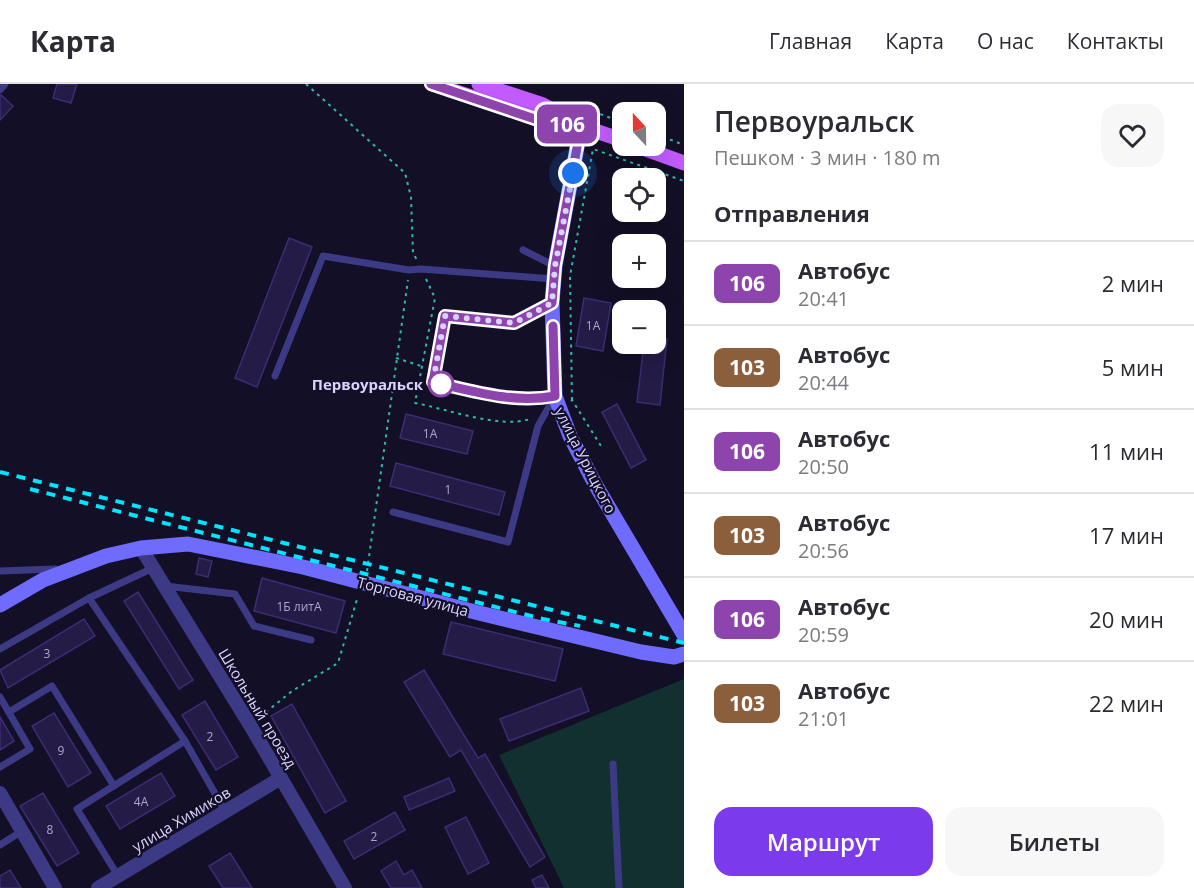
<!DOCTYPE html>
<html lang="ru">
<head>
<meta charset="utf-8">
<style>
	body { margin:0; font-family:"Open Sans",sans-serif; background:#f7f7f7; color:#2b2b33; height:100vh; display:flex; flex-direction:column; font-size:22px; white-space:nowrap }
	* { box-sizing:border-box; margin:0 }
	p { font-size:20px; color:#7c7c81 }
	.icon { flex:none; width:33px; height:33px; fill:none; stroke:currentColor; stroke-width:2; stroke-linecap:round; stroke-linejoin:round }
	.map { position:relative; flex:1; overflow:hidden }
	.sheet { display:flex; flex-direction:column; background:#fff; width:510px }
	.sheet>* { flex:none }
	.badge { padding:0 12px; border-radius:9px; font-size:21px; line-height:39px }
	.needle { width:39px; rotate:338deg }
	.buttons { position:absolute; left:612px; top:18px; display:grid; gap:12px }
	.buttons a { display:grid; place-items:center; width:54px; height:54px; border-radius:12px; background:#fff; box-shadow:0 6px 24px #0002; font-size:30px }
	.you { position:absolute; width:30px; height:30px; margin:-15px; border:4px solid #fff; border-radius:50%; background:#1a73e8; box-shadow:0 0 0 9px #1a73e833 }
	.map>.badge { position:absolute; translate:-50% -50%; box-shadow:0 0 0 3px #fff }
	h2 { padding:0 30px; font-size:22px; line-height:54px }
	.round { display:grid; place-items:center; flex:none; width:63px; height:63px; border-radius:18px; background:#f7f7f7 }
	.head { display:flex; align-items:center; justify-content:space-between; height:102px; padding:0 30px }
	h1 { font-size:28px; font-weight:600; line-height:45px }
	.action { display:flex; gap:12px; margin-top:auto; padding:12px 30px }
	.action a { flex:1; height:69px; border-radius:18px; background:#7c3aed; color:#fff; font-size:24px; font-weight:600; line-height:69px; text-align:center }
	.action a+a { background:#f7f7f7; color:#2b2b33 }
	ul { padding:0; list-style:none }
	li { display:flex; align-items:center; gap:18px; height:84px; padding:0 30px; border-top:2px solid #e1e1e2 }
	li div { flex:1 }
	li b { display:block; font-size:22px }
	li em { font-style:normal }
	li .badge { min-width:66px; font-weight:700; text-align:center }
	header { display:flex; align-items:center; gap:36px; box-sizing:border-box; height:84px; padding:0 30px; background:#fff; border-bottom:2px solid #e1e1e2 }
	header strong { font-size:28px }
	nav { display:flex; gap:33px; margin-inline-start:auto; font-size:21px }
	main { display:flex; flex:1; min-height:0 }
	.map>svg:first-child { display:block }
</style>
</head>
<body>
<header>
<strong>Карта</strong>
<nav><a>Главная</a><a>Карта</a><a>О нас</a><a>Контакты</a></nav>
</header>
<main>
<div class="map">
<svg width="684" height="804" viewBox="0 0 684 804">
	<rect width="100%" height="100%" fill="#130f26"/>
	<path fill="#12302f" d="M 684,595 L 684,804 L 564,804 L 499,671 Z"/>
	<g fill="#241b47" stroke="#3b2d73" stroke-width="1.5">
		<path d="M 57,0 L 77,0 L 71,19 L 53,14 Z"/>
		<path d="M 1,11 L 13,22 L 0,36 L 0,12 Z"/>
		<path d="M 289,154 L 312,163 L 257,303 L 235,294 Z"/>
		<path d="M 584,214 L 611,219 L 603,267 L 576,262 Z"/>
		<path d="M 656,254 L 667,255 L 660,321 L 637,318 L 644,260 L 656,260 Z"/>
		<path d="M 617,320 L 646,376 L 631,384 L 602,328 Z"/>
		<path d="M 406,330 L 473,347 L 467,370 L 400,354 Z"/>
		<path d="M 396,379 L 505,408 L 499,431 L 390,402 Z"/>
		<path d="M 199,474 L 212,477 L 208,493 L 196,490 Z"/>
		<path d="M 262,494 L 345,517 L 336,549 L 254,527 Z"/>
		<path d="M 138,508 L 193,596 L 179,605 L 124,517 Z"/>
		<path d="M 84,535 L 95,552 L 8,604 L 0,586 Z"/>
		<path d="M 451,538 L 563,565 L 555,597 L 443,570 Z"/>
		<path d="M 424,586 L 478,674 L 485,670 L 545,773 L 530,783 L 461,666 L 450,673 L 404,598 Z"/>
		<path d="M 581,604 L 589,627 L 509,657 L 500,635 Z"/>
		<path d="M 205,617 L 238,673 L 216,686 L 182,631 Z"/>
		<path d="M 292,620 L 346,717 L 325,729 L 271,632 Z"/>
		<path d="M 54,629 L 91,689 L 68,703 L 32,642 Z"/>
		<path d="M 0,633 L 14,657 L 0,666 Z"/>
		<path d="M 161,689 L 175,712 L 120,745 L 106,722 Z"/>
		<path d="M 449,694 L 455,707 L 409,726 L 404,713 Z"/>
		<path d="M 43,709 L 79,769 L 57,782 L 20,722 Z"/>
		<path d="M 395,728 L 405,746 L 354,775 L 344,757 Z"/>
		<path d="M 466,733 L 489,779 L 468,790 L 445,743 Z"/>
		<path d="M 230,769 L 252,804 L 223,804 L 209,782 Z"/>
		<path d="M 396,777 L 404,791 L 412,786 L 422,804 L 391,804 L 381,787 Z"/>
		<path d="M 10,786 L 21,804 L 0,804 L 0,792 Z"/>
		<path d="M 542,791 L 549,804 L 536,804 L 532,796 Z"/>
	</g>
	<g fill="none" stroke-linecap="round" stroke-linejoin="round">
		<g stroke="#2fb8b0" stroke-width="2" stroke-dasharray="3 4.5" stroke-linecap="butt">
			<path d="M 306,0 L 405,89 L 411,113 L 413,169 L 417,176"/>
			<path d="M 572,20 L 622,38"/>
			<path d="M 656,50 L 684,61"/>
			<path d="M 426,195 L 435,214 L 415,319 C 447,325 500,345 530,335"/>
			<path d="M 396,274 L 421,282"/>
			<path d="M 572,316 L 570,192 L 593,65 L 684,97"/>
			<path d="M 571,317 L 572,316 L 601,362"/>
			<path d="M 367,487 L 408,196"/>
			<path d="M 260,633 L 292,607 L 338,579 L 358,512"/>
		</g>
		<g stroke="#3d3a85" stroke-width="7">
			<path d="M 0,6 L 5,0"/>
			<path d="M 523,166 L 555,182"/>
			<path d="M 552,219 L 514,239 L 445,232 L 433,298 C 473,307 513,320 555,312"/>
			<path d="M 275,292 L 323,172 L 409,186 L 421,185 L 554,195"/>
			<path d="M 393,428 L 508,458 L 538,342 L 554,314"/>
			<path d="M 0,487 L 55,485"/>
			<path d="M 165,502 L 235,510 L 254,542 L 311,556"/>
			<path d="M 89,514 L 185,657 L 225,727"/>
			<path d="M 0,565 L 89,514 L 153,484"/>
			<path d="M 0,613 L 30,665 L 0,683"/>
			<path d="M 9,628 L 52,602 L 114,702"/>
			<path d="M 613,680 L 619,804"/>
			<path d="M 0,761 L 22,747"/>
			<path d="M 118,792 L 77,725 L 185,657"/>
		</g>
		<g stroke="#3d3a85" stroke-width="14">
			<path d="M 141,464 L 250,641 L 345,804"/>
			<path d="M 0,709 L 55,804"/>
			<path d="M 98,804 L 281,694"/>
		</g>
		<g stroke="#6f6bff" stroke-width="15">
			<path d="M 581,42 L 555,182 L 552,219 L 555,312 L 570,352 L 595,400 L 684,551"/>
			<path d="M 0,521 L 43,496 L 106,472 L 141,464 L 188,460 L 303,483 L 475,528 L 641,568 L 674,573 L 684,570"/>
		</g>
		<g stroke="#c25bff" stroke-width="15">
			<path d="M 432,0 L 538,35 L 581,42"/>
			<path d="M 479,0 L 543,21 L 581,42 L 622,56"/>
			<path d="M 637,62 L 684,79"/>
		</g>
		<g stroke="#00e5ff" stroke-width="4" stroke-dasharray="9 8" stroke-linecap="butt">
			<path d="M 0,388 L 684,559"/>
			<path d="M 30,405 L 543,535 L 580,542"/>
		</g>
	</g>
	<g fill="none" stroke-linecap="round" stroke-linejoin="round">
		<g stroke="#fff" stroke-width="14">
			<path id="line" d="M 431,0 L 538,36 L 581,42 L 555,182 L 552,219 L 514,239 L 445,232 L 433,298 C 473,307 514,320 555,312 L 553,242"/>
		</g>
		<use href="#line" stroke="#8e44ad" stroke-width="9"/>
		<path stroke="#d9d4ff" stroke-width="6" stroke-dasharray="0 10.8" d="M 441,300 L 433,298 L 445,232 L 514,239 L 552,219 L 555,182 L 573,89"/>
	</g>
	<circle fill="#fff" stroke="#8e44ad" stroke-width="3" cx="441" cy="300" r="12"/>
	<g text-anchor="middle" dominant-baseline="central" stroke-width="4.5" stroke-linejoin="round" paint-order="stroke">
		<g font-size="12" fill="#aca6d1">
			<text x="593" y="241">1А</text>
			<text x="430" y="349">1А</text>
			<text x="448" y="405">1</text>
			<text x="299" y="522">1Б литА</text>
			<text x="47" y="569">3</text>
			<text x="210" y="652">2</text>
			<text x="61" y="666">9</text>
			<text x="141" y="717">4А</text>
			<text x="50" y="745">8</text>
			<text x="374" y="752">2</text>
		</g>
		<g font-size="15" font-weight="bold" fill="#d9d4ff" stroke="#130f26" text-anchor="end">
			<text x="423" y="300">Первоуральск</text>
		</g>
		<g font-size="15" fill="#d9d4ff" stroke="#130f26">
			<text transform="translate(586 376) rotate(63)">улица Урицкого</text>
			<text transform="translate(413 512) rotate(15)">Торговая улица</text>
			<text transform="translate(258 624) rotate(59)">Школьный проезд</text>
			<text transform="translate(181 735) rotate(-31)">улица Химиков</text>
		</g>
	</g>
</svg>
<div class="buttons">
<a><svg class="needle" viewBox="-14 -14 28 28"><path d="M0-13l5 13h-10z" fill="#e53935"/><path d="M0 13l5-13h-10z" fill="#7c7c81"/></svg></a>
<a><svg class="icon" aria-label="locate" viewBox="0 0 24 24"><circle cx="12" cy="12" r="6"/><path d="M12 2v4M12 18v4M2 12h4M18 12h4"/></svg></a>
<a>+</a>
<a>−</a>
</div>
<div class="you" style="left:573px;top:89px"></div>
<b class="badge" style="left:567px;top:40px;background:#8e44ad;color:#fff">106</b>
</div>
<section class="sheet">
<div class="head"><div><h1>Первоуральск</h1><p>Пешком · 3 мин · 180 m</p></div><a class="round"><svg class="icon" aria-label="heart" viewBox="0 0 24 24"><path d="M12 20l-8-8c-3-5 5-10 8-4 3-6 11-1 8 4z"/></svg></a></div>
<h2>Отправления</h2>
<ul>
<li><span class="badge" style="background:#8e44ad;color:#fff">106</span><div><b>Автобус</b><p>20:41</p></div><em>2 мин</em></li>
<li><span class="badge" style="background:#8b5e3c;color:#fff">103</span><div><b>Автобус</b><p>20:44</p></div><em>5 мин</em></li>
<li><span class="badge" style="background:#8e44ad;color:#fff">106</span><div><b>Автобус</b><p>20:50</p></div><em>11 мин</em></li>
<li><span class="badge" style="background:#8b5e3c;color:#fff">103</span><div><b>Автобус</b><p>20:56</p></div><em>17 мин</em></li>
<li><span class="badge" style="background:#8e44ad;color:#fff">106</span><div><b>Автобус</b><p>20:59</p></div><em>20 мин</em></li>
<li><span class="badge" style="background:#8b5e3c;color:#fff">103</span><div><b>Автобус</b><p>21:01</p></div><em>22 мин</em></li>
</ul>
<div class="action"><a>Маршрут</a><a>Билеты</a></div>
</section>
</main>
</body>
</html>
